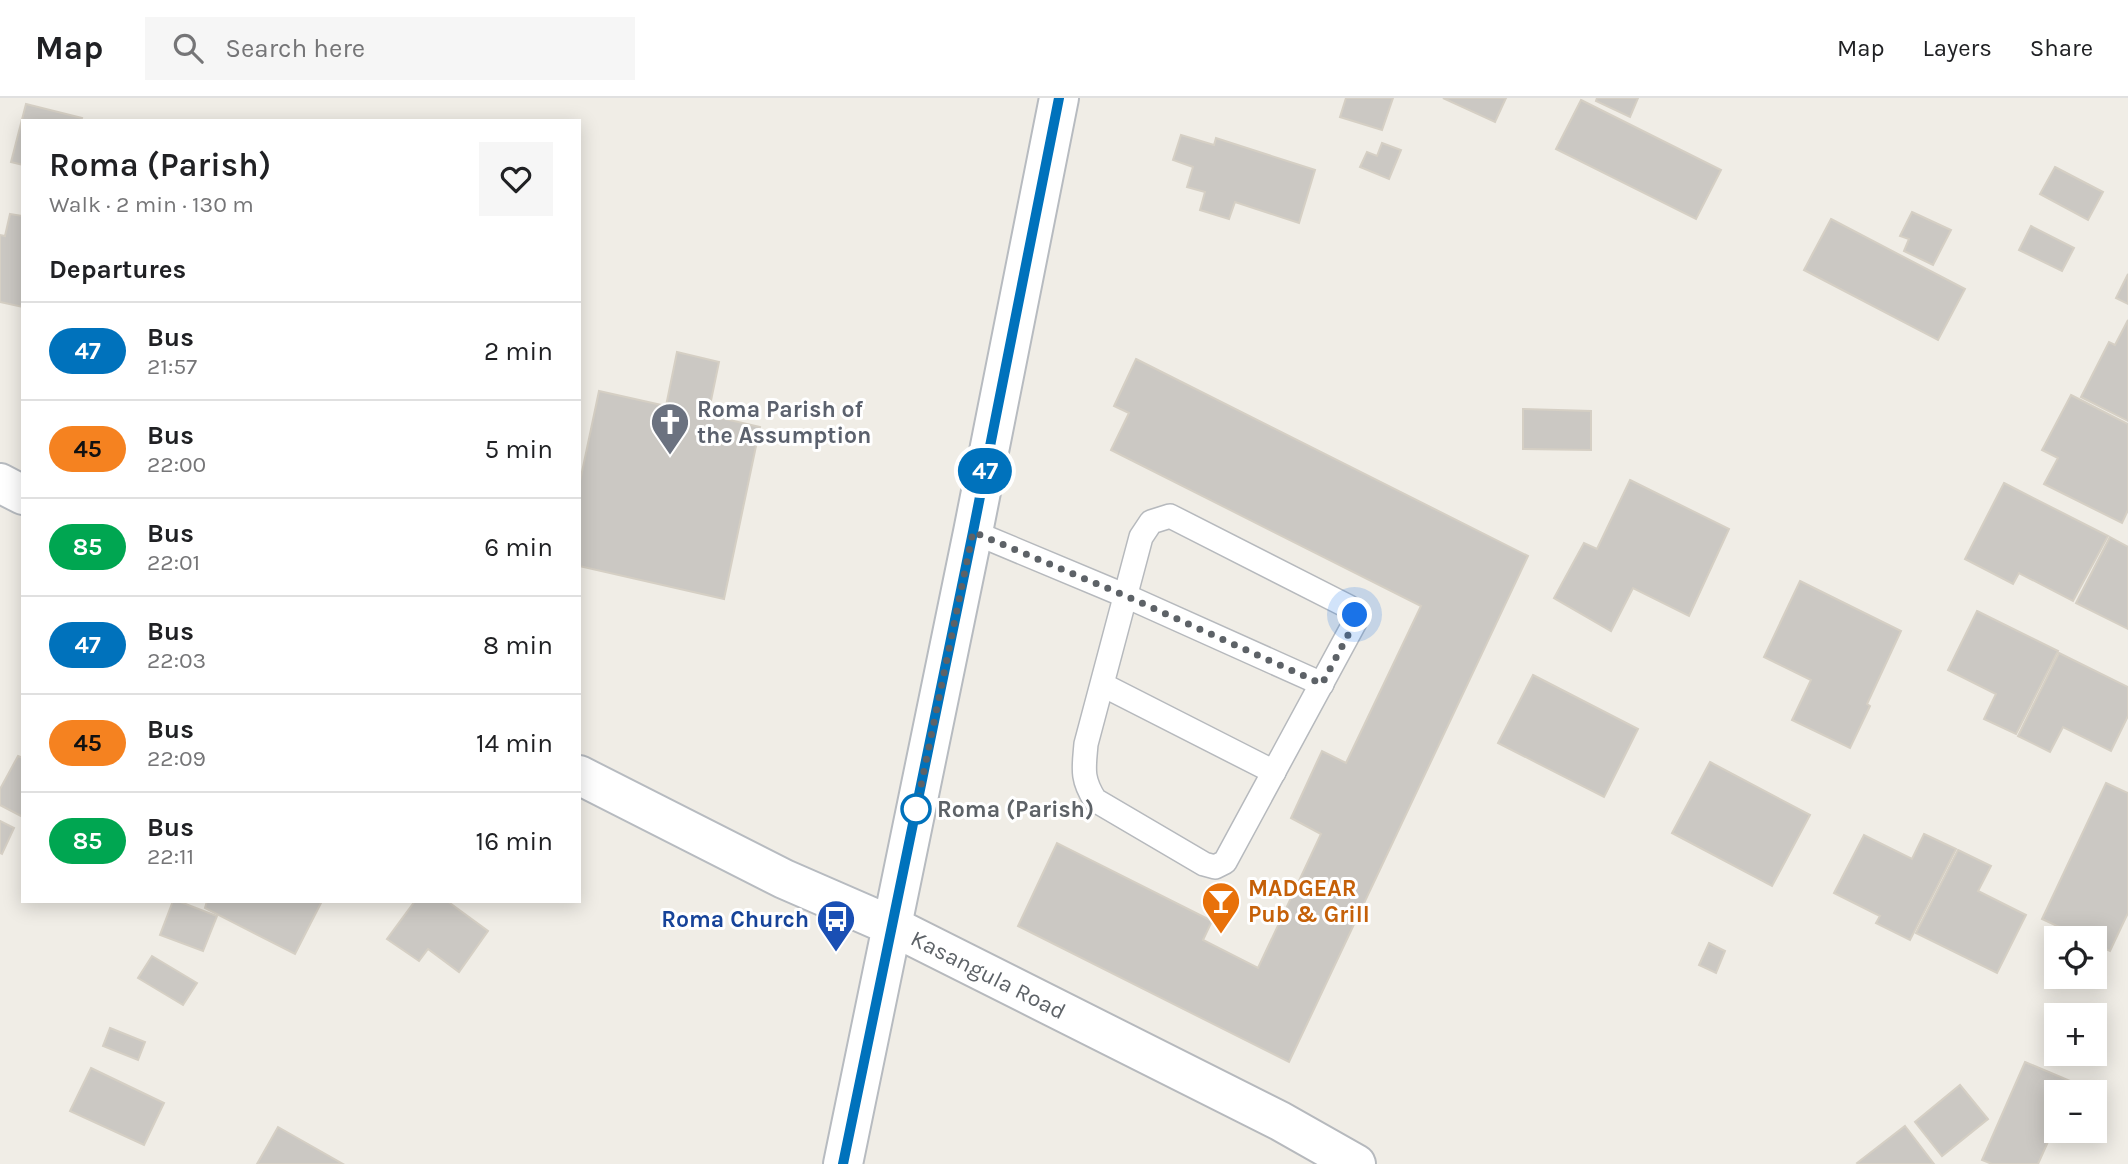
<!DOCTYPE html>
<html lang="en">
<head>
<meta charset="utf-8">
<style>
	body { margin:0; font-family:Karla,sans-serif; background:#f6f6f6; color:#202124; height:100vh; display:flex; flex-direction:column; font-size:26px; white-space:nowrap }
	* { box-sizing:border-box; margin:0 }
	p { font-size:23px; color:#757577 }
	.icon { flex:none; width:38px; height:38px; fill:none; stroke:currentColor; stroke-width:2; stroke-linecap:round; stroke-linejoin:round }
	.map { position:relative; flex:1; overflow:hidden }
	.sheet { position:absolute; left:21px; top:21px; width:560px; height:784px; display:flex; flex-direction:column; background:#fff; border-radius:0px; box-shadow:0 4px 18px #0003 }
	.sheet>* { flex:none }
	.badge { padding:0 14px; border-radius:23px; font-size:24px; line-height:46px }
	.tools { position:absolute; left:2044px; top:828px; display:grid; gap:14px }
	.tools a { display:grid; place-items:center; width:63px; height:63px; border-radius:0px; background:#fff; box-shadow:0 4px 18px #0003; font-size:35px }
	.you { position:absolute; width:35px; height:35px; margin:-18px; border:5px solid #fff; border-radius:50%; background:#1a73e8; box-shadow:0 0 0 10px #1a73e833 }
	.map>.badge { position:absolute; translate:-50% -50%; box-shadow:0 0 0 4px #fff }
	h2 { padding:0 28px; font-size:26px; line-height:63px }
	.round { display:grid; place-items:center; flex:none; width:74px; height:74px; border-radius:0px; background:#f6f6f6 }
	.overview { display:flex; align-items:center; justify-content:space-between; height:119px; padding:0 28px }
	h1 { font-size:33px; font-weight:600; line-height:52px }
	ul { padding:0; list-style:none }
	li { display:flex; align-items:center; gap:21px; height:98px; padding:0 28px; border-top:2px solid #e0e0e0 }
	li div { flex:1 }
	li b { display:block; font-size:26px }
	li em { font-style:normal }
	li .badge { min-width:77px; font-weight:700; text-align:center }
	header { display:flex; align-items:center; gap:42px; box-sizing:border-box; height:98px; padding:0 35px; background:#fff; border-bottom:2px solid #e0e0e0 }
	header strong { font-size:33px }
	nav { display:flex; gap:38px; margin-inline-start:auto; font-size:24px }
	.search { width:490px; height:63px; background:#f6f6f6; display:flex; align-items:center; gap:18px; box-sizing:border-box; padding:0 24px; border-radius:0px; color:#757577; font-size:26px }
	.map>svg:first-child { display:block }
</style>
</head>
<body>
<header>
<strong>Map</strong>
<div class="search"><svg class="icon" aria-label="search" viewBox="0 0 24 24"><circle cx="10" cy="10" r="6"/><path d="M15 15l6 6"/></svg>Search here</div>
<nav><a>Map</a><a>Layers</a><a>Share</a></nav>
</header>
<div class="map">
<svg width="2128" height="1066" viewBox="0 0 2128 1066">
	<rect width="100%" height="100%" fill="#f0ede6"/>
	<g fill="#cbc8c3" stroke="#d5cfc4" stroke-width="2">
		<path d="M 1346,0 L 1393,0 L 1382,32 L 1340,19 Z"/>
		<path d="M 1443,0 L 1506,0 L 1495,24 Z"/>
		<path d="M 1597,0 L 1638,0 L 1630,19 L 1596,3 Z"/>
		<path d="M 1581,2 L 1721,72 L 1696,121 L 1556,51 Z"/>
		<path d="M 26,6 L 82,20 L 81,23 L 23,23 L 23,67 L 11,64 Z"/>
		<path d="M 1181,37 L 1214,47 L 1216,40 L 1315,72 L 1299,125 L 1235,104 L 1229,121 L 1200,112 L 1205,94 L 1187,89 L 1193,69 L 1173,62 Z"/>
		<path d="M 1382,45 L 1401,52 L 1389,81 L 1360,69 L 1367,54 L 1377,58 Z"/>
		<path d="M 2055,69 L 2103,94 L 2088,122 L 2040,96 Z"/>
		<path d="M 1912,114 L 1951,132 L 1933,167 L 1904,153 L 1909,141 L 1900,138 Z"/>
		<path d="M 10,116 L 23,118 L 23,209 L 0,204 L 0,137 L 5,138 Z"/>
		<path d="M 1831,121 L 1965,191 L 1938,242 L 1804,172 Z"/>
		<path d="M 2031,128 L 2074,150 L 2062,173 L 2019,152 Z"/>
		<path d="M 2128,176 L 2128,206 L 2116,200 Z"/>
		<path d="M 2128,222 L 2128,323 L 2081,299 L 2109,244 L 2115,247 Z"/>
		<path d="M 677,254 L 719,264 L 708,317 L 760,329 L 724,501 L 579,468 L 579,388 L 599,293 L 666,308 Z"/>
		<path d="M 1136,261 L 1528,458 L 1289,964 L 1018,828 L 1057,745 L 1212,823 L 1203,842 L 1258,870 L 1321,736 L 1291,720 L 1322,653 L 1346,665 L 1421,508 L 1111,352 L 1129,315 L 1114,308 Z"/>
		<path d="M 2071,297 L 2128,326 L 2128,412 L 2122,425 L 2044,386 L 2058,360 L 2042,352 Z"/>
		<path d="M 1523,311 L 1591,313 L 1591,352 L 1523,351 Z"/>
		<path d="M 1630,382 L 1729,431 L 1689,518 L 1633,490 L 1611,533 L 1554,500 L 1584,445 L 1597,451 Z"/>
		<path d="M 2004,385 L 2108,438 L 2073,503 L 2019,475 L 2013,486 L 1965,461 Z"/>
		<path d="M 2110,439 L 2128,449 L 2128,531 L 2076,505 Z"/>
		<path d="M 1800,483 L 1901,533 L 1867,606 L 1870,608 L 1850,650 L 1792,622 L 1811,582 L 1764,559 Z"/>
		<path d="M 1977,513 L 2058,553 L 2016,636 L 1984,621 L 1996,596 L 1948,572 Z"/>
		<path d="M 2059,555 L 2128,589 L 2128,618 L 2111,653 L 2063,629 L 2050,654 L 2018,638 Z"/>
		<path d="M 1533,577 L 1638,631 L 1604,699 L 1498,645 Z"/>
		<path d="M 18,658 L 23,660 L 23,719 L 0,707 L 0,691 Z"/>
		<path d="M 1710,664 L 1810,717 L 1772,788 L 1672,735 Z"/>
		<path d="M 2106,685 L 2128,695 L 2128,815 L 2110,853 L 2095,846 L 2095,840 L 2083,840 L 2042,821 Z"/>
		<path d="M 0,723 L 14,730 L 2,756 L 0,755 Z"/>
		<path d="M 1924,736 L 1956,751 L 1910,842 L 1876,825 L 1880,818 L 1834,795 L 1864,737 L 1912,761 Z"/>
		<path d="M 1958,752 L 1991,768 L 1978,793 L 2026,817 L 1997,875 L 1916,835 Z"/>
		<path d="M 173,803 L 178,803 L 217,818 L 203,853 L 160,837 Z"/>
		<path d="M 207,803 L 322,803 L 295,856 L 205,810 Z"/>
		<path d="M 415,803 L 447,803 L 488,833 L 459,874 L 428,851 L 419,863 L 387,841 Z"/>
		<path d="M 1709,845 L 1725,853 L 1716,875 L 1699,867 Z"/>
		<path d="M 152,858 L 197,885 L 183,907 L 138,880 Z"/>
		<path d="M 110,930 L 145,944 L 138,962 L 103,948 Z"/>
		<path d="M 2025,964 L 2075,985 L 2071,994 L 2056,994 L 2056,1026 L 2038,1066 L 1992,1066 L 1982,1062 Z"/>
		<path d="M 91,970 L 164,1005 L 144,1047 L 70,1013 Z"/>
		<path d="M 1960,987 L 1988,1021 L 1942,1058 L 1915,1024 Z"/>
		<path d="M 1905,1028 L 1934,1066 L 1858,1066 L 1857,1065 Z"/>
		<path d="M 278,1029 L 343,1066 L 257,1066 Z"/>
	</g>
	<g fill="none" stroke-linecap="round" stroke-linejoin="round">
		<g stroke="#b6b9bd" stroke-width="26">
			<g id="lane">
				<path d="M 1170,418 L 1349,509 L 1355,517 L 1355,524 L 1225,764 L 1215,769 L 1204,766 L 1095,702 C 1081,680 1084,670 1086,646 L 1141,439 L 1151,424 Z"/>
				<path d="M 973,434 L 1126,498 L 1322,586"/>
				<path d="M 1103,587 L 1274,674"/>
			</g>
		</g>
		<g stroke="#b6b9bd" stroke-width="42">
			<g id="street">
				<path id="s1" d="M 892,828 L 1280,1023 L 1356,1066"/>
			</g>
		</g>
		<g stroke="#b7bbc0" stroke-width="42">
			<g id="secondary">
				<path d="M 0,385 L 23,397"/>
				<path d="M 579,677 L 784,781 L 892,828"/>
				<path d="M 843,1066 L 973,434 L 1059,0"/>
			</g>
		</g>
		<use href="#lane" stroke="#fff" stroke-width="23"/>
		<use href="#street" stroke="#fff" stroke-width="38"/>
		<use href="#secondary" stroke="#fff" stroke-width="38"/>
	</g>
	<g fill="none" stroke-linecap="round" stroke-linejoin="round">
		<g stroke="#fff" stroke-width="16">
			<path id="line" d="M 843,1066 L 973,434 L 1059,0"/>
		</g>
		<use href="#line" stroke="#0072bc" stroke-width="10"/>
		<path stroke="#5d6267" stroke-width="7" stroke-dasharray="0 12.6" d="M 916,711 L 915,717 L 973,434 L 1126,498 L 1322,586 L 1355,524 L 1355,517"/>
	</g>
	<defs>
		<g id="church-pin" transform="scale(2.0125)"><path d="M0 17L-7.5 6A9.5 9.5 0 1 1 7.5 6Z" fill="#6b7280" stroke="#fff"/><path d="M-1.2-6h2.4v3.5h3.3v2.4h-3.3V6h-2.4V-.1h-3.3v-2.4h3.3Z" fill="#fff"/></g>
		<g id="bar-pin" transform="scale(2.0125)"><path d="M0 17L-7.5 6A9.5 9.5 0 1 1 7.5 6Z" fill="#e8710a" stroke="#fff"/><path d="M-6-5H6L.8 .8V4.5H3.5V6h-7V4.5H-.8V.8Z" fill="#fff"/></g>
		<g id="bus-pin" transform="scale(2.0125)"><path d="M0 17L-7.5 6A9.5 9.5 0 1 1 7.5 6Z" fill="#1a4fb4" stroke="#fff"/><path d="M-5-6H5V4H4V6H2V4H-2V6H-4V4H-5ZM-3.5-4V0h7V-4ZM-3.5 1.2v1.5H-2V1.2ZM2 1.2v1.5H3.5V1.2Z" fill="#fff"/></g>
	</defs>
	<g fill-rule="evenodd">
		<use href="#church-pin" x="670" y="324"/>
		<use href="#bar-pin" x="1221" y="803"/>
		<use href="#bus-pin" x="836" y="821"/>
	</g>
	<circle fill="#fff" stroke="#0072bc" stroke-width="3.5" cx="916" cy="711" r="14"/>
	<g text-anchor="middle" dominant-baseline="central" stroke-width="6" stroke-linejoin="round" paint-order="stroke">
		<g font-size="23" font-weight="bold" fill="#5b616d" stroke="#fff" text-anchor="start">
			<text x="697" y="311">Roma Parish of<tspan x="697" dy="26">the Assumption</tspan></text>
		</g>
		<g font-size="23" font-weight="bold" fill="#5d6267" stroke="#fff" text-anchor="start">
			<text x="937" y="711">Roma (Parish)</text>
		</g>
		<g font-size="23" font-weight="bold" fill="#c56008" stroke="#fff" text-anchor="start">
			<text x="1248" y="790">MADGEAR<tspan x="1248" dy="26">Pub &amp; Grill</tspan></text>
		</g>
		<g font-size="23" font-weight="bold" fill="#164399" stroke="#fff" text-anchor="end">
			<text x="809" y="821">Roma Church</text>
		</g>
		<g font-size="23" fill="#5d6267" stroke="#fff">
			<text stroke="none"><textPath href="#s1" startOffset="108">Kasangula Road</textPath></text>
		</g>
	</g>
</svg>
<div class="tools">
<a><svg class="icon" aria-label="locate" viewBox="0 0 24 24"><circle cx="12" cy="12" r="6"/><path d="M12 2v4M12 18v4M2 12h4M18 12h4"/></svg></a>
<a>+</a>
<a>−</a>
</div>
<div class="you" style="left:1355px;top:517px"></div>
<b class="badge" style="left:985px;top:373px;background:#0072bc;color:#fff">47</b>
<section class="sheet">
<div class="overview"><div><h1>Roma (Parish)</h1><p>Walk · 2 min · 130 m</p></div><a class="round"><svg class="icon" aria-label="heart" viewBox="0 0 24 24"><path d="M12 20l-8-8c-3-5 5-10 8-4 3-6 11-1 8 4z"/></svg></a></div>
<h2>Departures</h2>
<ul>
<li><span class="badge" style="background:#0072bc;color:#fff">47</span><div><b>Bus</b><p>21:57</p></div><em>2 min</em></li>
<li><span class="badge" style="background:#f58220;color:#111">45</span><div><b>Bus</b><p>22:00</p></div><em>5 min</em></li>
<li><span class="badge" style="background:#00a651;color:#fff">85</span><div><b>Bus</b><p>22:01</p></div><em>6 min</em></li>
<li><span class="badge" style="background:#0072bc;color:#fff">47</span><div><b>Bus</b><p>22:03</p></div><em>8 min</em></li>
<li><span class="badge" style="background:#f58220;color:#111">45</span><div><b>Bus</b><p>22:09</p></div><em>14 min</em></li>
<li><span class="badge" style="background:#00a651;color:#fff">85</span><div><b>Bus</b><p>22:11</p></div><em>16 min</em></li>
</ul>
</section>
</div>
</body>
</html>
